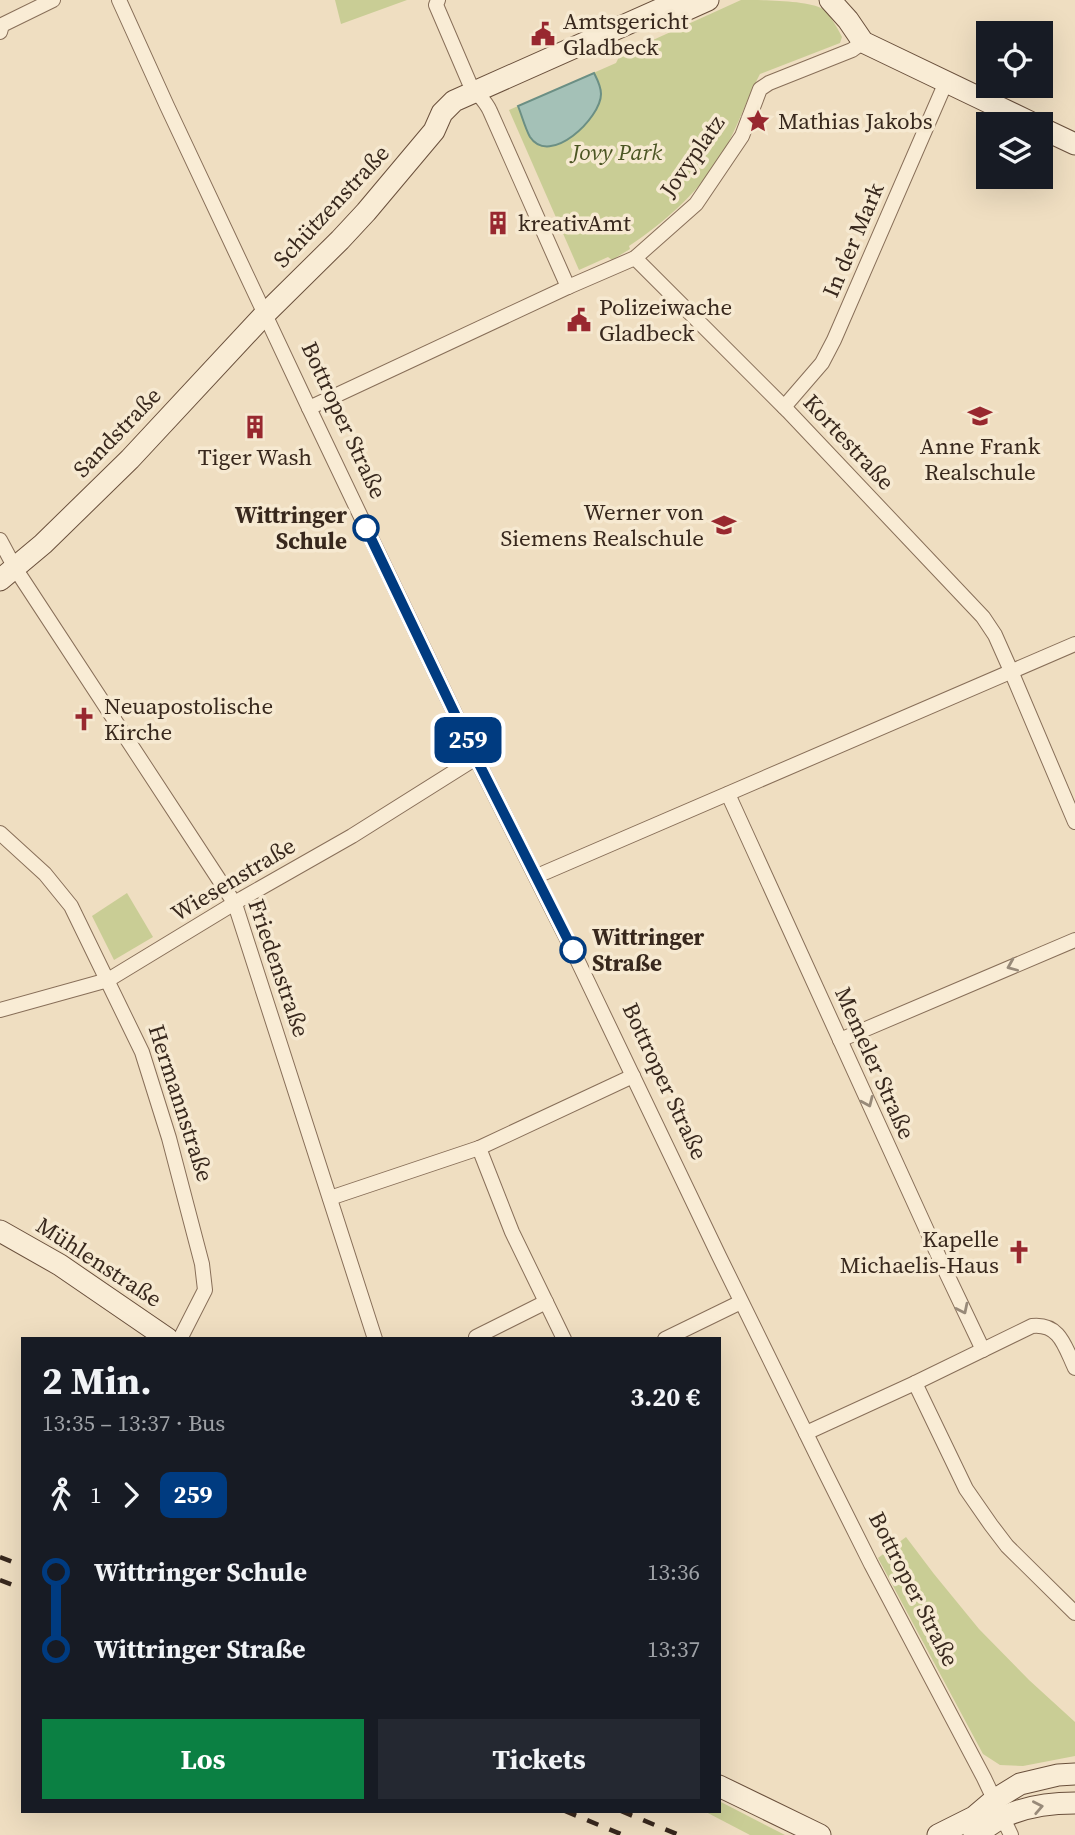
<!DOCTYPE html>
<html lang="de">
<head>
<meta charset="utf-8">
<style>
	body { margin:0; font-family:"Source Serif 4",serif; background:#242831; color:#f1f3f6; height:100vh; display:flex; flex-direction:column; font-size:26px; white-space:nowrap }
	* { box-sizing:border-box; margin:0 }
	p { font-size:23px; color:#9ea1a6 }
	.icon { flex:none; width:38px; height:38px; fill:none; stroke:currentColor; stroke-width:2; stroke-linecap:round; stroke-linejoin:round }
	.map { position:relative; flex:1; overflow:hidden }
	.sheet { position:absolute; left:21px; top:1337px; width:700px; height:476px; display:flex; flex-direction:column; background:#171b24; border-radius:0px; box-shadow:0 7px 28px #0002 }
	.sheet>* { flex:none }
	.badge { padding:0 14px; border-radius:10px; font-size:24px; line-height:46px }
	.tools { position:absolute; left:976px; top:21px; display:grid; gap:14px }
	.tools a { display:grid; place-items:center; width:77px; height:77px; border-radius:0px; background:#171b24; box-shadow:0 7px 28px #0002; font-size:35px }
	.map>.badge { position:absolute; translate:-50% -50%; box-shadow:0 0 0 4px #fff }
	.legs { display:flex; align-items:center; gap:10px; height:77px; padding:0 21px; font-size:23px }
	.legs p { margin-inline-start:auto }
	.headline { display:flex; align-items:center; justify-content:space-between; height:119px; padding:0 21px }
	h1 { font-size:38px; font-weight:700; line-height:52px }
	.button { display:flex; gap:14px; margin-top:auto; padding:14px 21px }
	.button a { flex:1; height:80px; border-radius:0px; background:#0b8043; color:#fff; font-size:28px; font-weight:700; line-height:80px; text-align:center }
	.button a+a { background:#242831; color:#f1f3f6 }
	ul { padding:0 21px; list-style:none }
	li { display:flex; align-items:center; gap:24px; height:77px; font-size:26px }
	li i { display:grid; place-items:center; width:10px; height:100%; margin:0 9px; background:currentColor }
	li i::after { content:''; width:18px; height:18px; margin:-9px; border:5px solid; border-radius:50%; background:#171b24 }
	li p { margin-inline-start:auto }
	li:first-child i { background:linear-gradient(#0000 50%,currentColor 0) }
	li:last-child i { background:linear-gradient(currentColor 50%,#0000 0) }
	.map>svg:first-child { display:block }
</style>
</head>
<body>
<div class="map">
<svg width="1075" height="1835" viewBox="0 0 1075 1835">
	<rect width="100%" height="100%" fill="#efdec1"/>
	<g fill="#c9cd95">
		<path d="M 335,0 L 407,0 L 341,24 Z"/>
		<path d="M 741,0 C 762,0 808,0 823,9 C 831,16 838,29 842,37 L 840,43 L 760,74 C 747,98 739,124 725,149 C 703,188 667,221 629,246 L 630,249 L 612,260 L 608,257 L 579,270 L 509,110 L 616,63 L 620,55 Z"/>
		<path d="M 127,893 L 153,937 L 114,960 L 92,916 Z"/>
		<path d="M 906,1537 L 934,1574 L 979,1629 L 1029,1680 L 1075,1722 L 1075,1756 L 1023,1766 L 1000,1765 L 983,1754 L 878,1558 Z"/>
		<path d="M 719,1801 L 785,1835 L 750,1835 L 704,1811 L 719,1811 Z"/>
	</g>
	<path fill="#a4c1b7" stroke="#6b8f84" stroke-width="2" d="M 594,73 C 597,79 601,86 601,94 C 601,118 550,167 530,137 C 525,128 522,116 518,106 Z"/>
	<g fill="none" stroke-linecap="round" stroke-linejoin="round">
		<g stroke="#886f59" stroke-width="16">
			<g id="street">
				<path d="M 119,0 L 167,106 L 309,408 L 476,758 L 573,951 L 719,1256 L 825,1472 L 871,1564 L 984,1778 L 1011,1835"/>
				<path d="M 438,0 L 436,5 L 469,82 C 475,93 485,99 490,111 L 568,287"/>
				<path d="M 0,32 L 2,25 L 53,0"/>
				<path d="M 635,258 L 788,411 L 983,617 L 995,635 L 1011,671 L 1075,822"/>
				<path d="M 784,407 L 822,363 L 834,340 L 946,82"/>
				<path d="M 309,408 L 568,287 L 635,258 L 696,204 L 742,136 L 760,89 L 769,83 L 852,50 L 863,42"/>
				<path d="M 0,540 L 15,568 L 235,904 L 375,1339"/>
				<path d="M 728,794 L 944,1268 L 983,1350"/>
				<path d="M 0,833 L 45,874 L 71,906 L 142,1052 L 169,1138 L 202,1264 L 205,1290 L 180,1339"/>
				<path d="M 537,876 L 1075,644"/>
				<path d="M 0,1010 L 108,980 L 243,898 L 352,836 L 476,758"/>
				<path d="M 840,1040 L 1075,940"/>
				<path d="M 479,1148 L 512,1232 L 564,1339"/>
				<path d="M 330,1198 L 479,1148 L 633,1076"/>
				<path d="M 476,1337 L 546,1302"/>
				<path d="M 665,1339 L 741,1302"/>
				<path d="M 915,1383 L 966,1489 L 991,1525 L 1007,1546 L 1075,1613"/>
				<path d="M 806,1433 L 915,1383 L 1032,1326 C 1060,1323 1065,1347 1075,1368"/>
			</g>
		</g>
		<g stroke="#6a503c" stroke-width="23">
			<g id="secondary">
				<path d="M 830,0 L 848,20 L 863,42 L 1034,124"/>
				<path d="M 668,18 L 708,0"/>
				<path d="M 1041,128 L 1075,144"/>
				<path d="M 0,580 L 43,544 L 130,459 L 265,314 L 340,240 L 366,212 L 434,131 L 442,113 L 454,101 L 681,0"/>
				<path d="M 0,1231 L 60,1265 L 168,1339"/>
				<path d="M 719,1786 L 820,1835"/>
				<path d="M 938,1835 L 974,1817 L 994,1800 L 1020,1784 L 1058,1775 L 1075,1774"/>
				<path d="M 974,1835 C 984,1830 993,1822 1003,1817 C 1024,1807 1052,1803 1075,1803"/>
			</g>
		</g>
		<use href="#street" stroke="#f9ecd5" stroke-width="14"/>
		<use href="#secondary" stroke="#f9ecd5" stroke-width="21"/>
		<g stroke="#38281d" stroke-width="4.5" stroke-dasharray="12 12" stroke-linecap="butt">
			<path d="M 0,1557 L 23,1566"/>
			<path d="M 0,1580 L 23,1589"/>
			<path d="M 565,1811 L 623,1835"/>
			<path d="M 621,1811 L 679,1835"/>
		</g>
	</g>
	<defs><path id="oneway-chevron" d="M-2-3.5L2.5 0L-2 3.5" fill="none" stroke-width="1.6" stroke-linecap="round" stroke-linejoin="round" transform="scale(1.75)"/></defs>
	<g stroke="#988a79">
		<use href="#oneway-chevron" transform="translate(1012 966) rotate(157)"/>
		<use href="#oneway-chevron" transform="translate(868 1102) rotate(66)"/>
		<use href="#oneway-chevron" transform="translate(963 1309) rotate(64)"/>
		<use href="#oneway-chevron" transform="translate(1038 1807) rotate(-11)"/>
	</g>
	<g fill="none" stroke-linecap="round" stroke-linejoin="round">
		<g stroke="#fff" stroke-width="16">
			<path id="line-1" d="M 366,528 L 476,758 L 573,950"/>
		</g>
		<use href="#line-1" stroke="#003b80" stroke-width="10"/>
	</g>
	<defs>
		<g id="civic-bare" transform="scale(1.89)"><path d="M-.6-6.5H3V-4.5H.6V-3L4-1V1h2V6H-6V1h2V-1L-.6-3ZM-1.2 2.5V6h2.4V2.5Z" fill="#98282f" stroke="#f6e9d1" stroke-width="2.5" paint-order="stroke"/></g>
		<g id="sight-bare" transform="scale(1.89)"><path d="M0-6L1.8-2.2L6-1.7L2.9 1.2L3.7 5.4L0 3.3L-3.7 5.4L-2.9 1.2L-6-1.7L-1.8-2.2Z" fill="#98282f" stroke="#f6e9d1" stroke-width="2.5" paint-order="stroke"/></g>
		<g id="building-bare" transform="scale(1.89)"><path d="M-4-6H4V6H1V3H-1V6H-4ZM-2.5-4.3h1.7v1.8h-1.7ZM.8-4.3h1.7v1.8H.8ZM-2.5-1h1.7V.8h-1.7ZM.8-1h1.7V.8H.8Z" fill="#98282f" stroke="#f6e9d1" stroke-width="2.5" paint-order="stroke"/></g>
		<g id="school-bare" transform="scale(1.89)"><path d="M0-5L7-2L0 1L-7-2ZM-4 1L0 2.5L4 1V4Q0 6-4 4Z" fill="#98282f" stroke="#f6e9d1" stroke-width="2.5" paint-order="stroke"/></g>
		<g id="church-bare" transform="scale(1.89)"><path d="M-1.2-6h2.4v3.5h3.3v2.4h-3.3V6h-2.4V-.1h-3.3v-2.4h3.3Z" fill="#98282f" stroke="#f6e9d1" stroke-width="2.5" paint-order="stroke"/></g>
	</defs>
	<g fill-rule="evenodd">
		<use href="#civic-bare" x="543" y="34"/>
		<use href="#sight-bare" x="758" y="121"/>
		<use href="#building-bare" x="498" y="223"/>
		<use href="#civic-bare" x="579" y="320"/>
		<use href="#school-bare" x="980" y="416"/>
		<use href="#building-bare" x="255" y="427"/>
		<use href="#school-bare" x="724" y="525"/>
		<use href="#church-bare" x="84" y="719"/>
		<use href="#church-bare" x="1019" y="1252"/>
	</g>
	<g fill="#fff" stroke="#003b80" stroke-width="3.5">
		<circle cx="366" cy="528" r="12"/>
		<circle cx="573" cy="950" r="12"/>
	</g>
	<g text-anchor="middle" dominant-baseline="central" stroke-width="7" stroke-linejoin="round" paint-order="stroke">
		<g font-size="23" fill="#38281d" stroke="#f6e9d1" text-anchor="start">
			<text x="563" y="21">Amtsgericht<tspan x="563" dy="26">Gladbeck</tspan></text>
			<text x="778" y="121">Mathias Jakobs</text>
			<text x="518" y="223">kreativAmt</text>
			<text x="599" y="307">Polizeiwache<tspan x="599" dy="26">Gladbeck</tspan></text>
			<text x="980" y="446" text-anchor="middle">Anne Frank<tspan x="980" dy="26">Realschule</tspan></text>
			<text x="255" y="457" text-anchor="middle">Tiger Wash</text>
			<text x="704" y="512" text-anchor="end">Werner von<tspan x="704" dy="26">Siemens Realschule</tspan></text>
			<text x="104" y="706">Neuapostolische<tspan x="104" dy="26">Kirche</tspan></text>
			<text x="999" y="1239" text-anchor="end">Kapelle<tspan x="999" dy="26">Michaelis-Haus</tspan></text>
		</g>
		<g font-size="23" font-style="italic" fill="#4b5523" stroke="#f6e9d1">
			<text x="617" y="152">Jovy Park</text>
		</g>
		<g font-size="23" fill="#38281d" stroke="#f6e9d1">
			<text transform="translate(692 156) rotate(-55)">Jovyplatz</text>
			<text transform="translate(331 206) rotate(-47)">Schützenstraße</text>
			<text transform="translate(853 240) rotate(-67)">In der Mark</text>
			<text transform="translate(344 420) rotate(65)">Bottroper Straße</text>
			<text transform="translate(117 432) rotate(-46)">Sandstraße</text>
			<text transform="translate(849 442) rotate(47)">Kortestraße</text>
			<text transform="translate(233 879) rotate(-31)">Wiesenstraße</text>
			<text transform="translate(279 968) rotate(71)">Friedenstraße</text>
			<text transform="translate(875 1063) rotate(66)">Memeler Straße</text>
			<text transform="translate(665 1081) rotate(65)">Bottroper Straße</text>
			<text transform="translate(181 1103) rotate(72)">Hermannstraße</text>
			<text transform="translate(99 1262) rotate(33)">Mühlenstraße</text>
			<text transform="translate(914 1589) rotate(63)">Bottroper Straße</text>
		</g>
		<g font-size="23" font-weight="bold" fill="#38281d" stroke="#f6e9d1" text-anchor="end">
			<text x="347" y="515">Wittringer<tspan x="347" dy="26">Schule</tspan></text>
			<text x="592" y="937" text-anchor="start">Wittringer<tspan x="592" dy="26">Straße</tspan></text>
		</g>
	</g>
</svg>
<div class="tools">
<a><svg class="icon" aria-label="locate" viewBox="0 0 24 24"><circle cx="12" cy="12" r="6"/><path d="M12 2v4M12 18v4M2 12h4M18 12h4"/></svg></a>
<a><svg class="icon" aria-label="layers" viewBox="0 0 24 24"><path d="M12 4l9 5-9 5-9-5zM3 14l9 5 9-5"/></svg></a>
</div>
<b class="badge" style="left:468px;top:740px;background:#003b80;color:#fff">259</b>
<section class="sheet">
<div class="headline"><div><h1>2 Min.</h1><p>13:35 – 13:37 · Bus</p></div><b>3.20 €</b></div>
<div class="legs"><svg class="icon" aria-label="walk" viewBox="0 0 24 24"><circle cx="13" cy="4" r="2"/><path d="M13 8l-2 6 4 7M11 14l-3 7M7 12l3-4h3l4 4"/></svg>1<svg class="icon" aria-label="forward" viewBox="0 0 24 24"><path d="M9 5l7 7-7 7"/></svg><b class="badge" style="background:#003b80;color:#fff">259</b></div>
<ul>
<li><i style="color:#003b80"></i><b>Wittringer Schule</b><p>13:36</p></li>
<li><i style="color:#003b80"></i><b>Wittringer Straße</b><p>13:37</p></li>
</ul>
<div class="button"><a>Los</a><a>Tickets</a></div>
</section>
</div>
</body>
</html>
